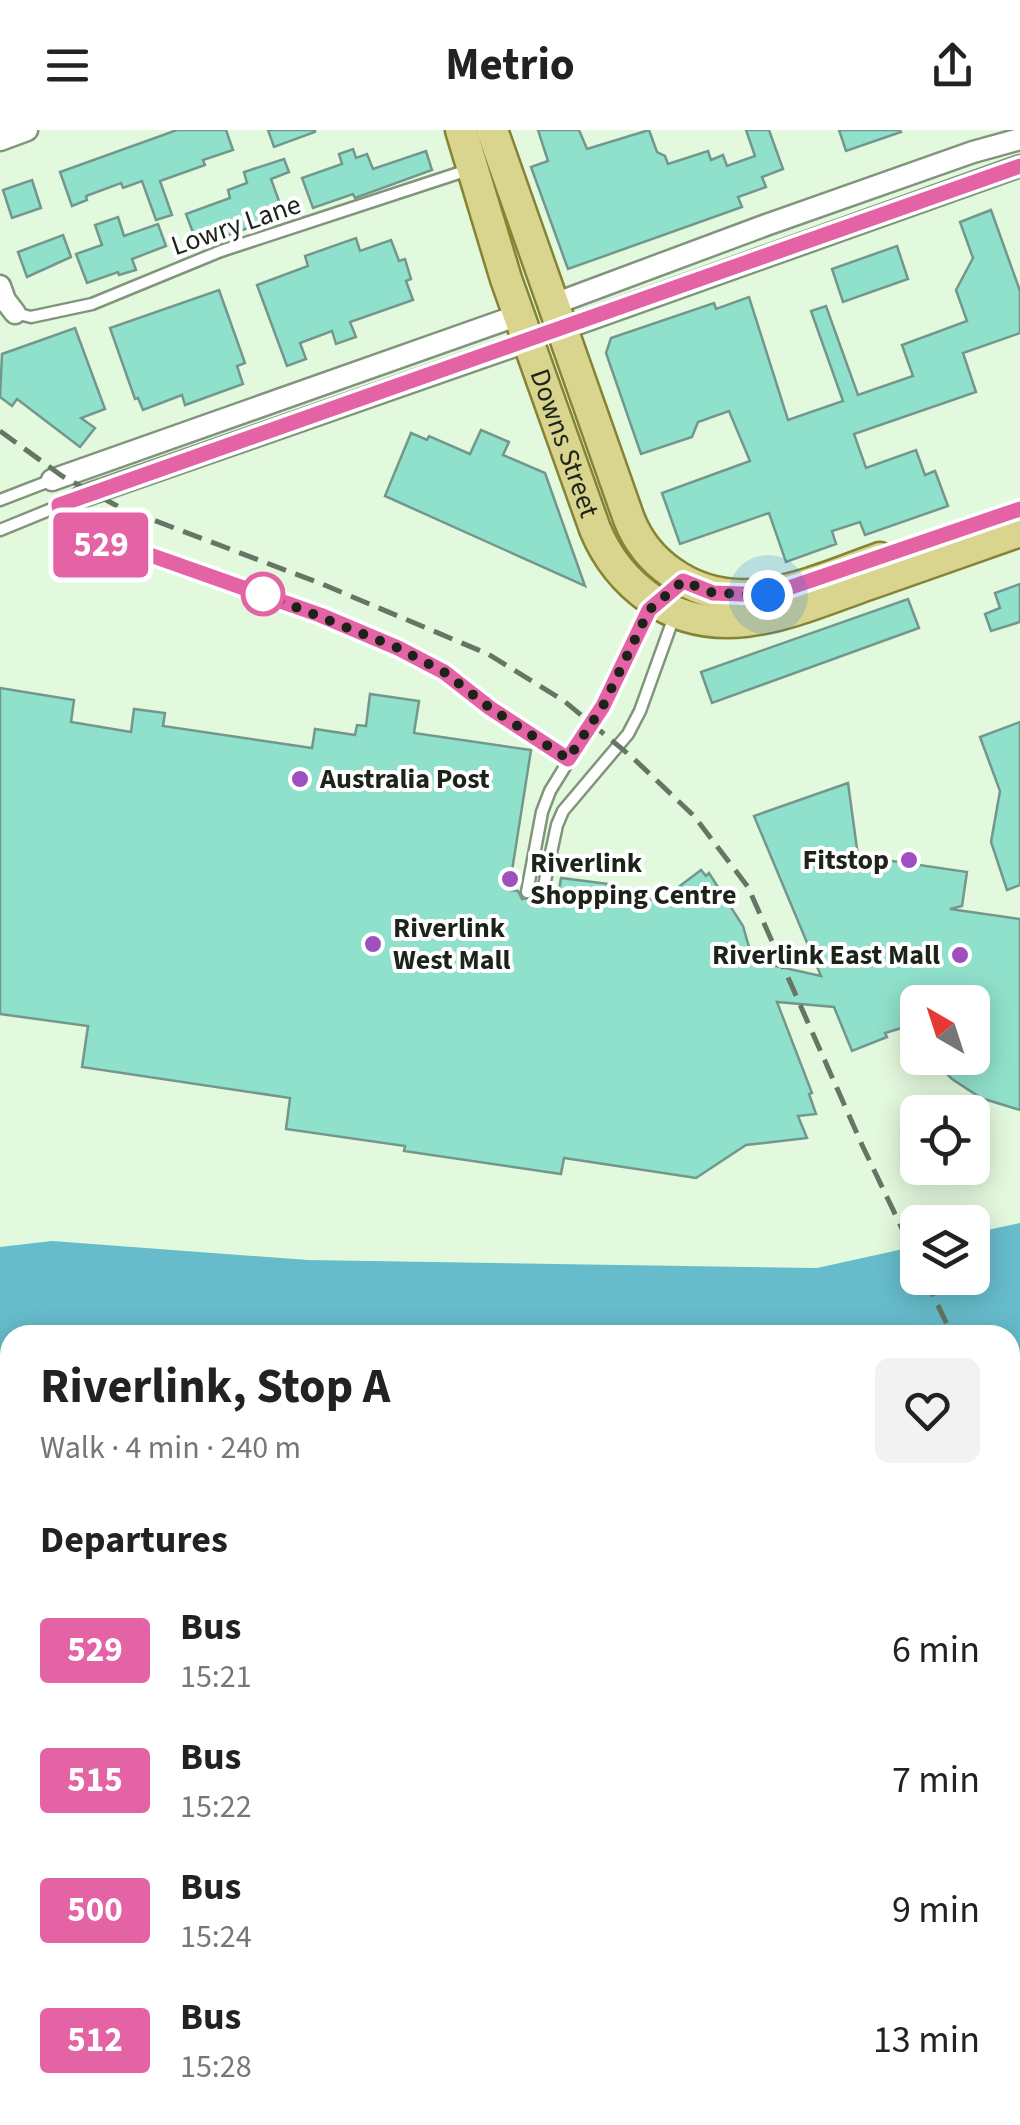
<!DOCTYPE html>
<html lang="en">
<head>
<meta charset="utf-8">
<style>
	body { margin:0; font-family:"Source Sans 3",sans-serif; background:#f2f2f2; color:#222; height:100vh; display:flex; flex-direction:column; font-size:38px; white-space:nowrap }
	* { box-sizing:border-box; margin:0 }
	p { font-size:32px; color:#767676 }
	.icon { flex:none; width:55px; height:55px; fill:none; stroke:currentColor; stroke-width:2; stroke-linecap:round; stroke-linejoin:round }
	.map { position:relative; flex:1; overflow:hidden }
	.drawer { position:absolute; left:0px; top:1195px; width:1020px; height:800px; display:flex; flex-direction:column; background:#fff; border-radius:30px 30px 0 0; box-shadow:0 5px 25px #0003 }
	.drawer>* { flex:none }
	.badge { padding:0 20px; border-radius:8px; font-size:35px; line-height:65px }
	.needle { width:65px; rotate:321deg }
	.buttons { position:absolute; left:900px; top:855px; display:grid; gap:20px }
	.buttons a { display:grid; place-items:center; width:90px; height:90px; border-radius:15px; background:#fff; box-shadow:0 5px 25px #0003; font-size:50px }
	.you { position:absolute; width:50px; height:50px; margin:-25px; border:8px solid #fff; border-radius:50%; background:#1a73e8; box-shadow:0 0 0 15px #1a73e833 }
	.map>.badge { position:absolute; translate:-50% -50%; box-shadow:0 0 0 5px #fff }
	h2 { padding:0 40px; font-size:38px; line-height:90px }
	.round { display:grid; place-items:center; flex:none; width:105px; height:105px; border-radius:15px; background:#f2f2f2 }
	.head { display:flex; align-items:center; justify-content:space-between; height:170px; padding:0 40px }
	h1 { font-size:48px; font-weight:700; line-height:75px }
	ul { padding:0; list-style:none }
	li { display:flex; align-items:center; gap:30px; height:130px; padding:0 40px }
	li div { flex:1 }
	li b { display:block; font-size:38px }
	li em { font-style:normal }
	li .badge { min-width:110px; font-weight:700; text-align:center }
	header { display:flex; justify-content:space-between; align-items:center; height:130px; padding:0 40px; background:#fff; font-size:45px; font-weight:700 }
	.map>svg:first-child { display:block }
</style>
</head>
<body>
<header><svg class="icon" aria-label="menu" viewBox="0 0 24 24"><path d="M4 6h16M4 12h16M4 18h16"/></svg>Metrio<svg class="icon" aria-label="share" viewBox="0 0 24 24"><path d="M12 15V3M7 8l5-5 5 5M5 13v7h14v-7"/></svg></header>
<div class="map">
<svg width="1020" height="1995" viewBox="0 0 1020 1995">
	<rect width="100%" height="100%" fill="#e3f9de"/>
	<g fill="#eec697">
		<path d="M 1020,1224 L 1020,1378 L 1010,1383 L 1010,1225 Z"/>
		<path d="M 1010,1770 L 1020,1789 L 1020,1874 L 1010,1879 Z"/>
	</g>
	<path fill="#66bccb" d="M 1020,1093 L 1020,1224 L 1010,1225 L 1010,1205 L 10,1205 L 10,1269 L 0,1269 L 0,1117 L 52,1111 L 308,1130 L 817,1138 L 917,1116 L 918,1148 L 972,1148 L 973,1103 Z"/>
	<g fill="#90e1cb" stroke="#74978d" stroke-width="2.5">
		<path d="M 177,0 L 226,0 L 233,20 L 203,30 L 205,35 L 160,51 L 172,85 L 156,90 L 142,51 L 123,58 L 121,53 L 86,66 L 87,70 L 72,76 L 60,42 Z"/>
		<path d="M 268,0 L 315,0 L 315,2 L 274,17 Z"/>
		<path d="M 538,0 L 579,0 L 587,19 L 649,0 L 657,22 L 665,26 L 668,34 L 708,21 L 711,30 L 723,25 L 727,36 L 755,26 L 746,0 L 769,0 L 783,39 L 762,47 L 766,57 L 738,67 L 742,77 L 568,139 L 531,37 L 548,31 Z"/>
		<path d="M 839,0 L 900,0 L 901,2 L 846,21 Z"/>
		<path d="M 353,19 L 356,28 L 367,24 L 373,39 L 426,21 L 432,40 L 355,68 L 353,64 L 313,78 L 302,48 L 342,34 L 339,24 Z"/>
		<path d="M 284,29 L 289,42 L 271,49 L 284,85 L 198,116 L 186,84 L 230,68 L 228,60 L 247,53 L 244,42 Z"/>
		<path d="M 32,50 L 41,78 L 12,88 L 3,60 Z"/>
		<path d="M 991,80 L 1020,161 L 1020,203 L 963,223 L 976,262 L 854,304 L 866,338 L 916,320 L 925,345 L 935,341 L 948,376 L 865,405 L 860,392 L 832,401 L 836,414 L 786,432 L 769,383 L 680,414 L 662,363 L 750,331 L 729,281 L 698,292 L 692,307 L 641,324 L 606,223 L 611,208 L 714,173 L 716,179 L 749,167 L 788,290 L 843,271 L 811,181 L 826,176 L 858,265 L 913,246 L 902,215 L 967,191 L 956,160 L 973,128 L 960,92 Z"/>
		<path d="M 118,87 L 124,106 L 158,94 L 166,116 L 132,129 L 136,140 L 119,145 L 118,142 L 87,153 L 76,124 L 102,115 L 95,95 Z"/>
		<path d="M 63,105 L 71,127 L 27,147 L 18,122 Z"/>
		<path d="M 356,108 L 360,121 L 391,110 L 399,131 L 405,129 L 411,149 L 406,151 L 413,170 L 350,192 L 356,207 L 336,214 L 332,201 L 300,213 L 306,229 L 287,236 L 257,155 L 308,136 L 305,126 Z"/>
		<path d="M 897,116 L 908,149 L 843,172 L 832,139 Z"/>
		<path d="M 219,160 L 245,233 L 237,236 L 243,254 L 185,275 L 182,265 L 143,280 L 138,268 L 135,269 L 110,198 Z"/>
		<path d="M 75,198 L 105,279 L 81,288 L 95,298 L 80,317 L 17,269 L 12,276 L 0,267 L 2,224 Z"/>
		<path d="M 481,300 L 509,312 L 503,325 L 545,343 L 585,456 L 385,366 L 411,303 L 427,310 L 429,306 L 470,324 Z"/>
		<path d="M 1020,454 L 1020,492 L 991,501 L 985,484 L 1000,478 L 995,463 Z"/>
		<path d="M 908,469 L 919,498 L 712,573 L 701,542 Z"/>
		<path d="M 0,558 L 74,570 L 71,592 L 131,602 L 134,579 L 165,583 L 163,596 L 312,618 L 315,599 L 355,605 L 357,595 L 366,596 L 370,564 L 419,571 L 414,603 L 531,620 L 509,760 L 518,761 L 522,769 L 534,767 L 544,774 L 551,766 L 558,767 L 561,748 L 609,754 L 608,764 L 660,771 L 701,740 L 706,746 L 709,743 L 743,796 L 753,831 L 821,846 L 754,686 L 848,653 L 858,726 L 967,742 L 962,776 L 950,779 L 1020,789 L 1020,980 L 981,968 L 952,949 L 931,928 L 972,928 L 972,872 L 918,872 L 918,893 L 885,903 L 887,907 L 852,921 L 834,877 L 777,872 L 812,963 L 809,964 L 816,984 L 798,986 L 807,1008 L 746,1015 L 696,1048 L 564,1028 L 561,1044 L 404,1021 L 405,1016 L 286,999 L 290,968 L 82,937 L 88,896 L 0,884 Z"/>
		<path d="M 1020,592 L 1020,755 L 1007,760 L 991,712 L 1000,661 L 980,607 Z"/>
	</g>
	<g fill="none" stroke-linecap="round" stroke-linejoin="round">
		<g stroke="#81957d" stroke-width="15">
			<g id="service">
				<path d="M 15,183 L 31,187 L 92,174 L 221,121 L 471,39"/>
				<path d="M 0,370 L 52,350"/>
				<path d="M 59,375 L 61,389 L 71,411 L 136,421 L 320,485 L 398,518 L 444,542 L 491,578 L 569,629"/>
				<path d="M 0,400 L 81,367"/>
				<path d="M 527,762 L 542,682 L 550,661 L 603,575 L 646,485 L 655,473"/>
				<path d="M 542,765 L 557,695 L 563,681 L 628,604 L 640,581 L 675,484"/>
				<path d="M 0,1484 L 10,1486"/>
			</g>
		</g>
		<g stroke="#81957d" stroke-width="25">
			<g id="minor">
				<path d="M 0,10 L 27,0"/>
				<path d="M 0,156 L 5,170 L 15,183"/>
				<path d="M 554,174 L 766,95 L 973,22 L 1020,9"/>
				<path d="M 563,199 L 1020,36"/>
				<path d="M 52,350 L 519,185"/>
				<path d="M 81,367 L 529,211"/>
				<path d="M 0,1737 L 10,1741"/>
				<path d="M 980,1985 L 985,1995"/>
				<path d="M 12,1995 L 16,1985"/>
				<path d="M 287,1995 L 291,1985"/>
				<path d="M 851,1995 L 859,1985"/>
			</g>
		</g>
		<g stroke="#81957d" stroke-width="30">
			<g id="tertiary">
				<path d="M 0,1344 L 10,1345"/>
				<path d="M 1010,1399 L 1020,1394"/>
				<path d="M 1010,1441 L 1020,1436"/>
				<path d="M 1010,1669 L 1020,1691"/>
				<path d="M 524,1995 L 528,1985"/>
			</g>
		</g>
		<g stroke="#868434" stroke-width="35">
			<g id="primary">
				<path id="s1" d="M 461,0 L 506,149 L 595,399 C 607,428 625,451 651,469 C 721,517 798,479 869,454 C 919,436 970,419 1020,401"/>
				<path d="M 492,0 L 629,389 C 638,412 653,430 672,443 C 738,490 813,452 880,428"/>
			</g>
		</g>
		<use href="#service" stroke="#fff" stroke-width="10"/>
		<use href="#minor" stroke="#fff" stroke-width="20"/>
		<use href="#tertiary" stroke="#fff" stroke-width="25"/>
		<use href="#primary" stroke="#d9d48e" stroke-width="30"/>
		<g stroke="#677564" stroke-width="5" stroke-dasharray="20 10" stroke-linecap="butt">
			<path d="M 0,301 L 62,346 L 119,377 L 322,454 L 488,524 L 564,571 L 633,628 L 694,686 L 748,757 L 863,1017 L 918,1132"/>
			<path d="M 925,1148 L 952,1205"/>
			<path d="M 1010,1326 L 1020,1346"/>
		</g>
	</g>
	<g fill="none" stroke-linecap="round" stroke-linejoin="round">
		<g stroke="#fff" stroke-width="22">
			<path id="line" d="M 1020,36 L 59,375 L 61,389 L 71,411 L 136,420 L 320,485 L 398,518 L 444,542 L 490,578 L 568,629 L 603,576 L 649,480 L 683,451 L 713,463 L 768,465 L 1020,379"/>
		</g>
		<use href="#line" stroke="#e463a4" stroke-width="15"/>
		<path stroke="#1c241a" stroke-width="10" stroke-dasharray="0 18" d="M 263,464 L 398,518 L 444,542 L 490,578 L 568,629 L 603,576 L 649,480 L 683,451 L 713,463 L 768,465"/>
	</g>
	<circle fill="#fff" stroke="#e463a4" stroke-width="5" cx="263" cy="464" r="20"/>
	<g fill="#9f50c0" stroke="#fff" stroke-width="4">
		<circle cx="300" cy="649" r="10"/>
		<circle cx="909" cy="730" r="10"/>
		<circle cx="510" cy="749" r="10"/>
		<circle cx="373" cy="814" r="10"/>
		<circle cx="960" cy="825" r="10"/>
	</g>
	<g text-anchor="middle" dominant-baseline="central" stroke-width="8" stroke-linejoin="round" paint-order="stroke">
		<g font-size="28" fill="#1c241a" stroke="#fff">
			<text transform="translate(236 95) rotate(-19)">Lowry Lane</text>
			<text stroke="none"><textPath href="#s1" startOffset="330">Downs Street</textPath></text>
		</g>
		<g font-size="28" font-weight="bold" fill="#1c241a" stroke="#fff" text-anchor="start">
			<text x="320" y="649">Australia Post</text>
			<text x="889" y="730" text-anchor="end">Fitstop</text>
			<text x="530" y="733">Riverlink<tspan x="530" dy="32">Shopping Centre</tspan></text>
			<text x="393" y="798">Riverlink<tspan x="393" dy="32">West Mall</tspan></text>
			<text x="940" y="825" text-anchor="end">Riverlink East Mall</text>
		</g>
	</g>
</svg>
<div class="buttons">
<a><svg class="needle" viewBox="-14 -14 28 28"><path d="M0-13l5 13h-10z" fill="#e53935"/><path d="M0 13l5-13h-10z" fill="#767676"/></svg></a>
<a><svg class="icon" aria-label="locate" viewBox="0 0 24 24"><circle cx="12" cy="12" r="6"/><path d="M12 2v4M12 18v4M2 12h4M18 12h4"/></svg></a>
<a><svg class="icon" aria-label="layers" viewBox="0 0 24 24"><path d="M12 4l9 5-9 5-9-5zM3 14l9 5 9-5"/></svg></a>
</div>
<div class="you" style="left:768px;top:465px"></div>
<b class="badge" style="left:101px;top:415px;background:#e463a4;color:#fff">529</b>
<section class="drawer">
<div class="head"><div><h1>Riverlink, Stop A</h1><p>Walk · 4 min · 240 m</p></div><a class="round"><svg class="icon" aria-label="heart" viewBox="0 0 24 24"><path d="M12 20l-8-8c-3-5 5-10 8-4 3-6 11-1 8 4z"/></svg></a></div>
<h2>Departures</h2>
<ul>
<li><span class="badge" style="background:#e463a4;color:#fff">529</span><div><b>Bus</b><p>15:21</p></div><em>6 min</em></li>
<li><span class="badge" style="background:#e463a4;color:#fff">515</span><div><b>Bus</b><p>15:22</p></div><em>7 min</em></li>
<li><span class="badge" style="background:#e463a4;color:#fff">500</span><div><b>Bus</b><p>15:24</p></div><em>9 min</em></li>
<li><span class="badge" style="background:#e463a4;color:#fff">512</span><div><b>Bus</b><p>15:28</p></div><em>13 min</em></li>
</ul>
</section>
</div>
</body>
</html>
